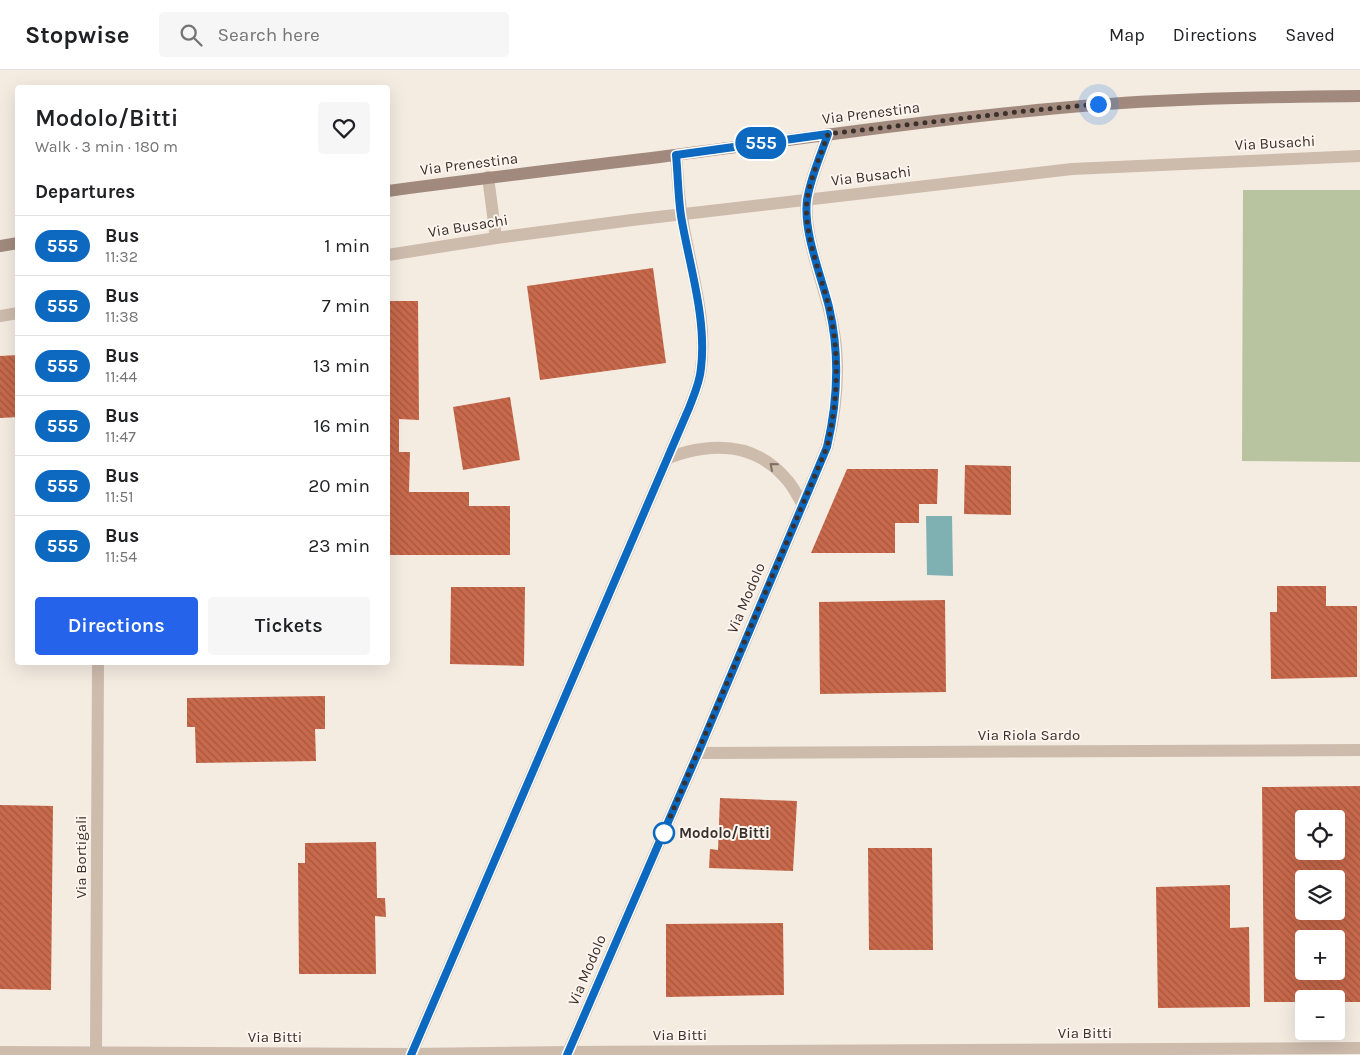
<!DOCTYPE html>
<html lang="en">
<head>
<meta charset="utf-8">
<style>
	body { margin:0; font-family:Karla,sans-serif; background:#f6f6f6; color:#202124; height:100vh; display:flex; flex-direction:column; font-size:19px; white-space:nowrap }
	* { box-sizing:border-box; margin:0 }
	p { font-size:16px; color:#757577 }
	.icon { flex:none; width:28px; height:28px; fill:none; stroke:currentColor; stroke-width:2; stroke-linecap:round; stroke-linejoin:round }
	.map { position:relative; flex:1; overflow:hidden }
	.sheet { position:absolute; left:15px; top:15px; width:375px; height:580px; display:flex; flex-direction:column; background:#fff; border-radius:5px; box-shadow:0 5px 20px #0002 }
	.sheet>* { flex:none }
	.badge { padding:0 10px; border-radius:16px; font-size:18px; line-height:32px }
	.controls { position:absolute; left:1295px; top:740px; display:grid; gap:10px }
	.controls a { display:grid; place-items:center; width:50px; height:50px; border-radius:5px; background:#fff; box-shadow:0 5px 20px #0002; font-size:25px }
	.you { position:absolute; width:25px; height:25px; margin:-12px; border:4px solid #fff; border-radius:50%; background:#1a73e8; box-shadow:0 0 0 8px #1a73e833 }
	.map>.badge { position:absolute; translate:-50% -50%; box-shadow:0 0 0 2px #fff }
	h2 { padding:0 20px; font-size:19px; line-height:45px }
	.round { display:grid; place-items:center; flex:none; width:52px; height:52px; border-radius:5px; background:#f6f6f6 }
	.overview { display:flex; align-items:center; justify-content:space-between; height:85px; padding:0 20px }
	h1 { font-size:24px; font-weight:600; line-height:38px }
	.primary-button { display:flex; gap:10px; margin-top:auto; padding:10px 20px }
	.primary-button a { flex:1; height:58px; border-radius:5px; background:#2563eb; color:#fff; font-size:20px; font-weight:600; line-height:58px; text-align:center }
	.primary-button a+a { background:#f6f6f6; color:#202124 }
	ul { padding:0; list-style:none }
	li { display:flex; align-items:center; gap:15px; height:60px; padding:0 20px; border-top:1px solid #e0e0e0 }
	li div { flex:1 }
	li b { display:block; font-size:19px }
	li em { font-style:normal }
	li .badge { min-width:55px; font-weight:700; text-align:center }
	header { display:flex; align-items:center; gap:30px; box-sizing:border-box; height:70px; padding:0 25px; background:#fff; border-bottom:1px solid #e0e0e0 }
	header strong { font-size:24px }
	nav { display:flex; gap:28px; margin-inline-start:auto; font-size:18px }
	.search { width:350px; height:45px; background:#f6f6f6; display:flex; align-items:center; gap:12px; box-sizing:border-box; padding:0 18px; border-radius:5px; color:#757577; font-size:19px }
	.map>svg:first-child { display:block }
</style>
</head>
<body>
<header>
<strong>Stopwise</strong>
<div class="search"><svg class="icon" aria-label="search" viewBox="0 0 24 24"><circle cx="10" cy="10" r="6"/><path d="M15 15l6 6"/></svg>Search here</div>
<nav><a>Map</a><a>Directions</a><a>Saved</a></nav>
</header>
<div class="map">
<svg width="1360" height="985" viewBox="0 0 1360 985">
	<defs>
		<pattern id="building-back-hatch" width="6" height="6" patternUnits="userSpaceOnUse" patternTransform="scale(1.25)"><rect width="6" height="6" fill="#c8694b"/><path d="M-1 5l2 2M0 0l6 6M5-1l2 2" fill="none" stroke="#a4573f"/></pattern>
	</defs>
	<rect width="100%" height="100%" fill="#f4ebe1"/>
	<path fill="#b8c4a0" d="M 1243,120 L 1360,120 L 1360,392 L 1242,391 Z"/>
	<path fill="#7fb0b2" d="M 926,446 L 952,446 L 953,506 L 927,505 Z"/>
	<g fill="url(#building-back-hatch)" fill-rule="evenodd">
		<path d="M 653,198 L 666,293 L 540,310 L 527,216 Z"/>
		<path d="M 388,231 L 418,231 L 419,350 L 399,349 L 399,382 L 410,382 L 409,422 L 469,422 L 469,436 L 510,436 L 510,485 L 388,485 Z"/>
		<path d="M 18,285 L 18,347 L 0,348 L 0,286 Z"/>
		<path d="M 510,327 L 520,390 L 463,400 L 453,337 Z"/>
		<path d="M 965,395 L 1011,396 L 1011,445 L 964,444 Z"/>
		<path d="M 847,399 L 938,399 L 937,434 L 919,434 L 919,453 L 895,453 L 895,483 L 811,483 Z"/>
		<path d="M 1277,516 L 1326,516 L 1326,536 L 1357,536 L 1357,607 L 1271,609 L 1270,542 L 1277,542 Z"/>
		<path d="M 451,517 L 525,517 L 524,596 L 450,594 Z"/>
		<path d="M 945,530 L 946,622 L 820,624 L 819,532 Z"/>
		<path d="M 325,626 L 325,659 L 315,659 L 316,691 L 196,693 L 195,657 L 187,657 L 187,628 Z"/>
		<path d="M 1360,716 L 1360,932 L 1336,932 L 1336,929 L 1304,929 L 1304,932 L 1264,932 L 1262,717 ZM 1304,749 L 1336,749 L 1336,781 L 1304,781 ZM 1304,809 L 1336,809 L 1336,841 L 1304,841 ZM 1304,869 L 1336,869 L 1336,901 L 1304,901 Z"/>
		<path d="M 720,728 L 797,731 L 793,801 L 709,798 L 710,779 L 718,780 Z"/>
		<path d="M 0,735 L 53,736 L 51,920 L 0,919 Z"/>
		<path d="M 376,772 L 377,828 L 385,828 L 386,847 L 375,846 L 376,904 L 299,904 L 298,793 L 305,793 L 305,773 Z"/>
		<path d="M 868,778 L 932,778 L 933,880 L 869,880 Z"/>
		<path d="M 1230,815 L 1230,858 L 1249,857 L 1250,937 L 1158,938 L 1156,817 Z"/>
		<path d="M 783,853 L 784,925 L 666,927 L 666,854 Z"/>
	</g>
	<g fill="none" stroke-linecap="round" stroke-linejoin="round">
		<g stroke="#cdbbac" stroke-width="12">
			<path d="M 488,107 L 496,168"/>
			<path d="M 388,185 L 496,168 L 632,150 L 1072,99 L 1360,86"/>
			<path d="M 0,246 L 18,243"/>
			<path d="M 668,388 C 679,384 690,380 702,379 C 737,374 766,384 788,411 C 794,418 798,427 803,435"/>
			<path d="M 698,683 L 1360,680"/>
			<path d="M 0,982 L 412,984 L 569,982 L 1360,978"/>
			<path d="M 96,982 L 98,592"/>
			<path d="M 411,985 L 689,338 C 694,325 700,312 701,298 C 708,250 689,194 682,146 C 678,126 678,105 676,85"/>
			<path d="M 567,985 L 698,683 L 827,377 C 837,336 841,293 832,252 C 825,217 803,165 807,130 C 810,109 821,84 828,64"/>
		</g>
		<g stroke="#a18a7d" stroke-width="12">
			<path d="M 388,121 C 483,108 579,97 675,85 C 815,67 954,46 1095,35 C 1183,28 1272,27 1360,26"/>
			<path d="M 0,176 L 18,173"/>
		</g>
	</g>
	<defs><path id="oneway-chevron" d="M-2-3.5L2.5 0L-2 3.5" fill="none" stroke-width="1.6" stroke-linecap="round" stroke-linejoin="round" transform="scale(1.25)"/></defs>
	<use stroke="#7d6f65" href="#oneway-chevron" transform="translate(773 396) rotate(-139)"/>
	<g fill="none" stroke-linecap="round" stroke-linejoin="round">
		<g stroke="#fff" stroke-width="11">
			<path id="line" d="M 411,985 L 689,338 C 694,325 700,312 701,298 C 707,249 689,194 681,146 C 678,126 678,105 676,85 L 828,64 C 821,84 810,109 807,130 C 803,162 821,205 829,237 C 840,284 838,330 827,377 L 698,683 L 567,985"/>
		</g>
		<use href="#line" stroke="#0c69bf" stroke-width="8"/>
		<path stroke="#3b302b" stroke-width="5" stroke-dasharray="0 9" d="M 664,763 L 660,771 L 827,377 C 838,330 840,284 829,237 C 821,205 803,162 807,130 C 810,109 821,84 828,64 L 1026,41 L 1098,34"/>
	</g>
	<circle fill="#fff" stroke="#0c69bf" stroke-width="2.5" cx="664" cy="763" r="10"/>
	<g text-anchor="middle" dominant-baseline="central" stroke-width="4" stroke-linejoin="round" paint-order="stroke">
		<g font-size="15" fill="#3b302b" stroke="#fbf5ee">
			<text transform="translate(871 43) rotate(-7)">Via Prenestina</text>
			<text transform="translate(1275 73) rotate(-3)">Via Busachi</text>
			<text transform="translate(469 94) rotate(-7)">Via Prenestina</text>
			<text transform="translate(871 106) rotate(-7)">Via Busachi</text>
			<text transform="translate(468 156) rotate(-9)">Via Busachi</text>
			<text transform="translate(746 528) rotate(-67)">Via Modolo</text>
			<text x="1029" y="665">Via Riola Sardo</text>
			<text transform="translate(81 787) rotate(-90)">Via Bortigali</text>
			<text transform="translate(587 900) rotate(-67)">Via Modolo</text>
			<text x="1085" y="963">Via Bitti</text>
			<text x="680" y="965">Via Bitti</text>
			<text x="275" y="967">Via Bitti</text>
		</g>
		<g font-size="15" font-weight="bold" fill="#3b302b" stroke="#fbf5ee" text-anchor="start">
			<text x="679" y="763">Modolo/Bitti</text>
		</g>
	</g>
</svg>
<div class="controls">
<a><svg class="icon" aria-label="locate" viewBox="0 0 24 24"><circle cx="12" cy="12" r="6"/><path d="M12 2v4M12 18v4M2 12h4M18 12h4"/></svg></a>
<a><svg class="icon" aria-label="layers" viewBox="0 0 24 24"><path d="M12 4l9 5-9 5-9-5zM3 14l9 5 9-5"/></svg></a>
<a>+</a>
<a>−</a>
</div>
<div class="you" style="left:1098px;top:34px"></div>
<b class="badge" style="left:761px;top:73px;background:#0c69bf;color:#fff">555</b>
<section class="sheet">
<div class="overview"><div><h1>Modolo/Bitti</h1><p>Walk · 3 min · 180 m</p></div><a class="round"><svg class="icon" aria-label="heart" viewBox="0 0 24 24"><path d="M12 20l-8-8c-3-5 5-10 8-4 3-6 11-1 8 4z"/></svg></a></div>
<h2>Departures</h2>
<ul>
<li><span class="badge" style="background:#0c69bf;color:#fff">555</span><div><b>Bus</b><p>11:32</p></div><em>1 min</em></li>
<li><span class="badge" style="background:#0c69bf;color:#fff">555</span><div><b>Bus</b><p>11:38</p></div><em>7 min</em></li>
<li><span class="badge" style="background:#0c69bf;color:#fff">555</span><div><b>Bus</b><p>11:44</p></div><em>13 min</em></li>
<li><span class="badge" style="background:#0c69bf;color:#fff">555</span><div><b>Bus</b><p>11:47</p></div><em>16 min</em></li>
<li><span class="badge" style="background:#0c69bf;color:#fff">555</span><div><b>Bus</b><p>11:51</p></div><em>20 min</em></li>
<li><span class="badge" style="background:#0c69bf;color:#fff">555</span><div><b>Bus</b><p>11:54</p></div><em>23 min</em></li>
</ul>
<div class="primary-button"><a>Directions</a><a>Tickets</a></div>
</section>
</div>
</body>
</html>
